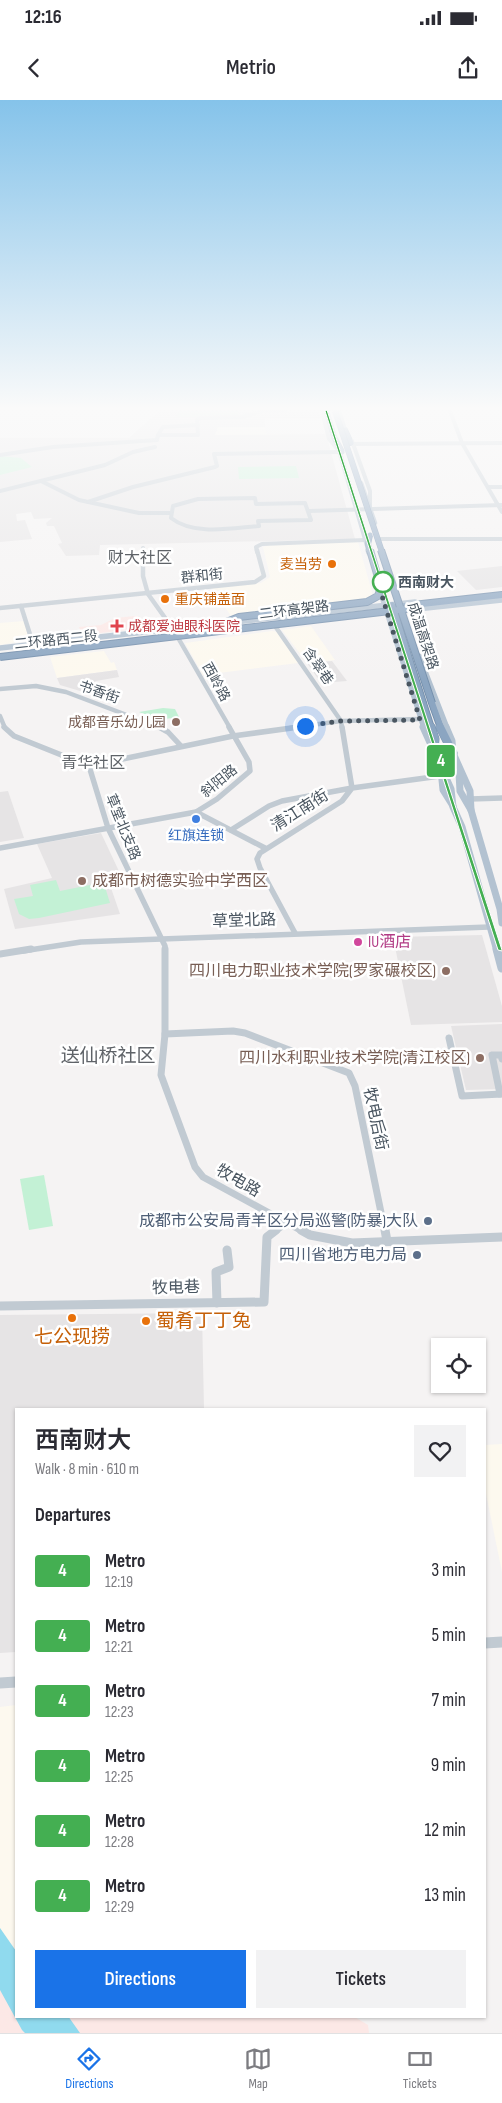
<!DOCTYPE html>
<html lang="en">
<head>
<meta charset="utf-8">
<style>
	body { margin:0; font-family:"Sofia Sans Condensed","Noto Sans SC",sans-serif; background:#f2f2f3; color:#2b2b33; height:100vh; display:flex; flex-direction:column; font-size:19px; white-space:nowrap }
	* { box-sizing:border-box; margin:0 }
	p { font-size:16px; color:#7c7c81 }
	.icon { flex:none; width:28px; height:28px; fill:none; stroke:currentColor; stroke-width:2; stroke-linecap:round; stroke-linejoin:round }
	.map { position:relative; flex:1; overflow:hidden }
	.drawer { position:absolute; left:15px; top:1308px; width:471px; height:610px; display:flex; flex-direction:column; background:#fff; border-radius:0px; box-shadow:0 1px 4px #0004 }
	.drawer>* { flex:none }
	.badge { padding:0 10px; border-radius:4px; font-size:18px; line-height:32px }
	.tools { position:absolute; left:431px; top:1238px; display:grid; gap:10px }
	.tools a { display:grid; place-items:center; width:55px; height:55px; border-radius:0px; background:#fff; box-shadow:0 1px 4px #0004; font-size:25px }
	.you { position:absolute; width:25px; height:25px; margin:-12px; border:4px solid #fff; border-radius:50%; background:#1a73e8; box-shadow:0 0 0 8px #1a73e833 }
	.map>.badge { position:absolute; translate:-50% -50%; box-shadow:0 0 0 2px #fff }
	h2 { padding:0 20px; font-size:19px; line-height:45px }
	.round { display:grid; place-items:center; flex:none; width:52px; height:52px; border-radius:0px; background:#f2f2f3 }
	.overview { display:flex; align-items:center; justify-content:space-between; height:85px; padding:0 20px }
	h1 { font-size:24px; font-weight:600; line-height:38px }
	.action { display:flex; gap:10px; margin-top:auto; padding:10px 20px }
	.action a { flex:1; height:58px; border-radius:0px; background:#1a73e8; color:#fff; font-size:20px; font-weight:600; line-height:58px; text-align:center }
	.action a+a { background:#f2f2f3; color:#2b2b33 }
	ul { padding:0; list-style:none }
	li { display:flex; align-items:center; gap:15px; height:65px; padding:0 20px }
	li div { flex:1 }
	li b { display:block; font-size:19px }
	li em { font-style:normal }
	li .badge { min-width:55px; font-weight:700; text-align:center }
	.status { display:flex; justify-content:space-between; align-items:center; height:35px; padding:0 25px; background:#fff; direction:ltr }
	.status svg { height:14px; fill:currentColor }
	header { display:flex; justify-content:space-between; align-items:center; height:65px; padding:0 20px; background:#fff; font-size:22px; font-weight:600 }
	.menu { display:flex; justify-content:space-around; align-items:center; height:70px; border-top:1px solid #e1e1e2; background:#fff; font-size:14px; color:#7c7c81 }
	.menu a { display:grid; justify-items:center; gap:2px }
	.menu .selected { color:#1a73e8 }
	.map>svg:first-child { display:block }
</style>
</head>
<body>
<div class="status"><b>12:16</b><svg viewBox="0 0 49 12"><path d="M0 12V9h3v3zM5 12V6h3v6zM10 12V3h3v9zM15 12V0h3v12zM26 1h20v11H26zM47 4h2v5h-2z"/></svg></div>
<header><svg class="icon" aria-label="back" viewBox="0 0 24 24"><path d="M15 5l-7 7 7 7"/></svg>Metrio<svg class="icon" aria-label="share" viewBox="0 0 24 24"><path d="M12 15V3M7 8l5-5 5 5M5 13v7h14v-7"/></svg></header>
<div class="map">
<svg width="502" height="1933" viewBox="0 0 502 1933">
	<rect width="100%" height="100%" fill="#f5f3f3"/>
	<g fill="#fdf9ef">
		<path d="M 217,327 L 265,327 L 266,334 L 326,334 L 215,336 Z"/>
		<path d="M 358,442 L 373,496 L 366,499 L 231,516 L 212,488 L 261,483 L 270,477 L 263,447 L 269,445 Z"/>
		<path d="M 24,521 L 29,540 L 0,545 L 0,523 Z"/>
		<path d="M 311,526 L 335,560 L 307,563 L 282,530 Z"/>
		<path d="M 272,531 L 278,532 L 298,563 L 203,575 L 185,543 Z"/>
		<path d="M 104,551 L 111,563 L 114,562 L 117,570 L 57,578 L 50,557 Z"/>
		<path d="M 502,1344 L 502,1472 L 485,1389 L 485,1345 Z"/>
		<path d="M 16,1605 L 16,1851 L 0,1828 L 0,1607 Z"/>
	</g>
	<g fill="#e6e4e5">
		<path d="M 159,311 L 319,311 L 321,318 L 265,318 L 265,327 L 218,327 L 215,335 L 326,334 L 355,439 L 100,445 L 99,455 L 66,456 L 58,444 L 62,443 L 54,426 L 47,426 L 46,423 L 52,418 L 34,419 L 31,412 L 16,414 L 17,421 L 25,420 L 32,439 L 0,442 L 0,338 L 129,338 Z"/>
		<path d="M 502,466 L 502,487 L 476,490 L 457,471 Z"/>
		<path d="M 332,561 L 347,581 L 321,583 L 307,563 Z"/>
		<path d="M 117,570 L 119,577 L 96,581 L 80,591 L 60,585 L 57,578 Z"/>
		<path d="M 8,691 L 24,738 L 0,742 L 0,692 Z"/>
		<path d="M 101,733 L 125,784 L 111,788 L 120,814 L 15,829 L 4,789 L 52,778 L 37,744 Z"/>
		<path d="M 482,835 L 502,906 L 502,922 L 411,925 L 393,837 Z"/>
		<path d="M 502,924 L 502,989 L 466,990 L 451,926 Z"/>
		<path d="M 202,1213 L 204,1309 L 16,1309 L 16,1552 L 0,1553 L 0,1215 Z"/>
	</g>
	<g fill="#fce8e6">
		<path d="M 135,516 L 139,516 L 144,528 L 82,535 L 79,527 L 101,525 L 115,518 Z"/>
		<path d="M 16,1851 L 16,1916 L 353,1916 L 368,1925 L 369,1933 L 0,1933 L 0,1865 Z"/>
	</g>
	<g fill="#c3f1d5">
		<path d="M 178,311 L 238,311 L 238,316 L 177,317 Z"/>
		<path d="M 0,356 L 21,358 L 32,367 L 0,375 Z"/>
		<path d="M 296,366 L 299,378 L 239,379 L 238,367 Z"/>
		<path d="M 163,608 L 175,609 L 179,617 L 158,620 L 139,612 Z"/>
		<path d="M 56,780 L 60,791 L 114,780 L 116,785 L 105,787 L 110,803 L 39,818 L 29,819 L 19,814 L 14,799 L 33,796 L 30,785 Z"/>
		<path d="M 44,1075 L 53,1126 L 29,1130 L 20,1079 Z"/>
	</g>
	<path fill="#90daee" d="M 0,1828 L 16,1851 L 16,1916 L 68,1916 L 80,1933 L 25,1933 L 22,1930 L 0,1890 Z"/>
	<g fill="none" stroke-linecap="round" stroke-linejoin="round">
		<g stroke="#7690ad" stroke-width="6">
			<path id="highway-far2" d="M 345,330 L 351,343"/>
		</g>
		<g stroke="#7690ad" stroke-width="8">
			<g id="highway-far1">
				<path d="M 404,506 L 502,495"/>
				<path d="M 423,603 L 431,628"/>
				<path d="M 432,603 L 441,628"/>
			</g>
		</g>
		<g stroke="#7690ad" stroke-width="9">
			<g id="highway">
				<path d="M 431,627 L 435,639 L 434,649"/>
				<path d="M 440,627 L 453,653"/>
			</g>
		</g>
		<g stroke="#c1cad2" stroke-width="4">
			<path d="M 259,311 L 285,311"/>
			<path d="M 322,311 L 329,339 L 339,351"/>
			<path d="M 450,311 L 462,343 L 502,412"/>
			<path d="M 158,335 L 163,327 L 198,325"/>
			<path d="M 352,341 L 370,391 L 370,408"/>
			<path d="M 353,344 L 502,343"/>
			<path d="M 0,355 L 53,347 L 157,340 L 158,335 L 198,335 L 197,320 L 200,318 L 242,317 L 259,312"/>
			<path d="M 41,381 L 79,400 L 139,413 L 171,413"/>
			<path d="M 488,387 L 502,387"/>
			<path d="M 0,391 L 105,365 L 133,352 L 155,347"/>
			<path d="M 255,398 L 256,404 L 305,403 L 311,420 L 258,421 L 259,426 C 232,428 194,436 171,418 L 173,406 L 198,399 Z"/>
			<path d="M 88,402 L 133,387 L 215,367 L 217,366 L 214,354 L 339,352"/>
			<path d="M 309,411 L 502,405"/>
			<path d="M 380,439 L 502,439"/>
			<path d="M 143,448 L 143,452"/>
			<path d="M 257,452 L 256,447 L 262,444 L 365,440"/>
		</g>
		<g stroke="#c1cad2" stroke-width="4.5">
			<path d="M 143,450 L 143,476 L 148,494 L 173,529 L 230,628"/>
			<path d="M 21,506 L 33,544"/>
			<path d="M 0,508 L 255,482 L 264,476 L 257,450"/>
			<path d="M 275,526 L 341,621 L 342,628"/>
			<path d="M 0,589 L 36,586 L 66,592 L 161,628"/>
			<path d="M 0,616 L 5,628"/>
			<path d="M 290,628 L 341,621 L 420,619"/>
		</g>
		<g stroke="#c1cad2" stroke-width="5.5">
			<path d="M 4,627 L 14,636 L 89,666 L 108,728 L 165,846 L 165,851"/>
			<path d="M 159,627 L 168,632 L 181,646"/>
			<path d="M 89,666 L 233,636 L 299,627"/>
			<path d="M 470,699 L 502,698"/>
			<path d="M 196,712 L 265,748"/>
			<path d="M 231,730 L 269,706 L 282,701 L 352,688 L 342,627"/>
			<path d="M 0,748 L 196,712 L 217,699 L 250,671 L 249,662 L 229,627"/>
			<path d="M 295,833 L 260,768 L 257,759 L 260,753 L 342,701 L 352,688 L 440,676"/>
			<path d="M 23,851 L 81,842 L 489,827"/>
		</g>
		<g stroke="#c1cad2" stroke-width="7">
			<path d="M 165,849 L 165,934 L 161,975 L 195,1067 L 203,1077 L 304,1132"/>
			<path d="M 0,854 L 31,849"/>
			<path d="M 165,934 L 233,931 L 245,933 L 349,973 L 355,986 L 385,1132"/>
			<path d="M 449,938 L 462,996 L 502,994"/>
			<path d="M 500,994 L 492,955 L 501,955 L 502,959"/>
			<path d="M 274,1132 L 286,1123"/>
		</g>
		<g stroke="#c1cad2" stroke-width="9">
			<path d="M 301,1130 L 310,1135 L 352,1143 L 502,1137"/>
			<path d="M 385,1130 L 387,1141"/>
			<path d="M 217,1203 L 216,1172 L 229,1167 L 227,1150"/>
			<path d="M 0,1206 L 264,1202 L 267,1137 L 276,1130"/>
		</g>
		<g stroke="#c1cad2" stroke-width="11">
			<path d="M 485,1543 L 502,1542"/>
			<path d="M 0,1583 L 16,1582"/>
		</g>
		<g stroke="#b3c2d1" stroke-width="4.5">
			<path d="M 339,311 L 347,337"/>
			<path d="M 336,340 L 369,452"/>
			<path d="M 361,383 L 375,423"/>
		</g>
		<g stroke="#b3c2d1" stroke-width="5.5">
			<path d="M 368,450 L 369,453"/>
			<path d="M 378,484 L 424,628"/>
			<path d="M 398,511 L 502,500"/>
			<path d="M 0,548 L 415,502"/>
			<path d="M 419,556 L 447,628"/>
		</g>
		<g stroke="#b3c2d1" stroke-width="7">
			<path d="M 423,627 L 451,689 L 453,707 L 462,727 L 497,851"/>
			<path d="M 446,627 L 452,641 L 453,653 L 470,691 L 471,710"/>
			<path d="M 441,670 L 443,690 L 453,706"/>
			<path d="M 459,673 L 460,691 L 471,710 L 500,809 L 502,823"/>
		</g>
		<path stroke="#b3c2d1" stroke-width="9" d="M 497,849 L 502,868"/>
		<use href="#highway-far2" stroke="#8ba5c1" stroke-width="5"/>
		<use href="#highway-far1" stroke="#8ba5c1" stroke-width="6"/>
		<use href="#highway" stroke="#8ba5c1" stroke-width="8"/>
		<g stroke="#7690ad" stroke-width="6" stroke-linecap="butt">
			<g id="highway-bridge-far1">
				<path d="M 335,311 L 382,452"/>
				<path d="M 327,313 L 334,337 L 342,352"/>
				<path d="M 370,435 L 368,444 L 370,452"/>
			</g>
		</g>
		<g stroke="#7690ad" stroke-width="8" stroke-linecap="butt">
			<g id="highway-bridge">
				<path d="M 370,450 L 382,491"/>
				<path d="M 381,450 L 432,603"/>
				<path d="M 392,505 L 423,603"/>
				<path d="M 234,530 L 227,529 L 224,523 L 239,517 L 367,502 L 378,496 L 381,487"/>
				<path d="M 0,557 L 407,509"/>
			</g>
		</g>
		<use href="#highway-bridge-far1" stroke="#8ba5c1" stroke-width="5"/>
		<use href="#highway-bridge" stroke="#8ba5c1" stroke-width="6"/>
	</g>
	<linearGradient id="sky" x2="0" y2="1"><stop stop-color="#85c3ea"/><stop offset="0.53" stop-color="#fafafa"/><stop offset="1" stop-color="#fafafa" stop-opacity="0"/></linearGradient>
	<rect width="502" height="582" fill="url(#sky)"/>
	<path fill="#44af52" stroke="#fff" d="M 327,310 L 502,850 L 502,851 L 498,850 L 325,311 Z"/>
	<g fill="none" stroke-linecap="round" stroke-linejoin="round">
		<path stroke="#4a5661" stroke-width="5" stroke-dasharray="0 9" d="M 305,626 L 341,621 L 420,620 L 380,489 L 383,482"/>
	</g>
	<g fill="#e8710a" stroke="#fff" stroke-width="2">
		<circle cx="332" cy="464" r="5"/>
		<circle cx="165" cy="499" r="5"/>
		<circle cx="72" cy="1218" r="5"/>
		<circle cx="146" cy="1221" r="5"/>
	</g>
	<circle fill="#fff" stroke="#44af52" stroke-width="2.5" cx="383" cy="482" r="10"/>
	<path fill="#e0444e" stroke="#fff" stroke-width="2" d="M114.5 518.5h5v5h5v5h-5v5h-5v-5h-5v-5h5z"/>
	<g fill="#8d6e63" stroke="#fff" stroke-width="2">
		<circle cx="176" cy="622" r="5"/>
		<circle cx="82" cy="781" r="5"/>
		<circle cx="446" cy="871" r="5"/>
		<circle cx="480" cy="958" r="5"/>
	</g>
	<circle fill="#3f7fe0" stroke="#fff" stroke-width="2" cx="196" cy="719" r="5"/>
	<circle fill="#d1479c" stroke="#fff" stroke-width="2" cx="358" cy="842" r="5"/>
	<g fill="#5c6f8a" stroke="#fff" stroke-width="2">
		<circle cx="428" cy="1121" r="5"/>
		<circle cx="417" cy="1155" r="5"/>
	</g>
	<g text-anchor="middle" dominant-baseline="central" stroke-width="5" stroke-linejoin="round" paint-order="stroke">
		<g font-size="14" fill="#c56008" stroke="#fff" text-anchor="end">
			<text x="322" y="464">麦当劳</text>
			<text x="175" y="499" text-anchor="start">重庆铺盖面</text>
		</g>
		<g font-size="14" fill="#4a5661" stroke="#fff">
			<text transform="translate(202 476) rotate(-6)">群和街</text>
			<text transform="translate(294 510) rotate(-7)">二环高架路</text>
			<text transform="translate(423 536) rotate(72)">成温高架路</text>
			<text transform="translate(56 540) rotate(-6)">二环路西二段</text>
			<text transform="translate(318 566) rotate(55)">含翠巷</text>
			<text transform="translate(216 582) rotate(61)">西岭路</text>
			<text transform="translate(99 592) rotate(19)">书香街</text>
			<text transform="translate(219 681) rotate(-39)">斜阳路</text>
			<text transform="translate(123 727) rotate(68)">草堂北支路</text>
		</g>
		<g font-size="14" font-weight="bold" fill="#4a5661" stroke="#fff" text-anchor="start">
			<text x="398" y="482">西南财大</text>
		</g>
		<g font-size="14" fill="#be3a42" stroke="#fff" text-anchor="start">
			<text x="128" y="526">成都爱迪眼科医院</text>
		</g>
		<g font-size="14" fill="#785e54" stroke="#fff" text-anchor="end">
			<text x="166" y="622">成都音乐幼儿园</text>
		</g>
		<g font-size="14" fill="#366cbe" stroke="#fff">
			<text x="196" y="735">红旗连锁</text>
		</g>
		<g font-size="16" fill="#5f6368" stroke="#fff">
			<text x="140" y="458">财大社区</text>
			<text x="93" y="663">青华社区</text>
		</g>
		<g font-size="16" fill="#4a5661" stroke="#fff">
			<text transform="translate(300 711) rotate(-32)">清江南街</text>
			<text transform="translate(244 821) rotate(-2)">草堂北路</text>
			<text transform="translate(375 1019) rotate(78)">牧电后街</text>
			<text transform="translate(238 1081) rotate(30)">牧电路</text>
			<text transform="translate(176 1188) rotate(-1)">牧电巷</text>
		</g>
		<g font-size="16" fill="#785e54" stroke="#fff" text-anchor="end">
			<text x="92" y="781" text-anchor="start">成都市树德实验中学西区</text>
			<text x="436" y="871">四川电力职业技术学院(罗家碾校区)</text>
			<text x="470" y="958">四川水利职业技术学院(清江校区)</text>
		</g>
		<g font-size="16" fill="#b23c85" stroke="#fff" text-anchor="start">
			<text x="368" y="842">IU酒店</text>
		</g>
		<g font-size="16" fill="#4e5e75" stroke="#fff" text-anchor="end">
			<text x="418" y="1121">成都市公安局青羊区分局巡警(防暴)大队</text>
			<text x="407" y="1155">四川省地方电力局</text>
		</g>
		<g font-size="19" fill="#5f6368" stroke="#fff">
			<text x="108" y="956">送仙桥社区</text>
		</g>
		<g font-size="19" fill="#c56008" stroke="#fff" text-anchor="start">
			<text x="156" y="1221">蜀肴丁丁兔</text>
			<text x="72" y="1237" text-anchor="middle">七公现捞</text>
		</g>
	</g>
</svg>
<div class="tools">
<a><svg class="icon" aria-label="locate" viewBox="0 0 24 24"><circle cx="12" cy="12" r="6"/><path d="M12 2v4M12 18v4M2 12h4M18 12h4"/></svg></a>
</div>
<div class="you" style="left:305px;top:626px"></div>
<b class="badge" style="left:441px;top:661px;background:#44af52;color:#fff">4</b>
<section class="drawer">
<div class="overview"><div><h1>西南财大</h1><p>Walk · 8 min · 610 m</p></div><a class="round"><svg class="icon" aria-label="heart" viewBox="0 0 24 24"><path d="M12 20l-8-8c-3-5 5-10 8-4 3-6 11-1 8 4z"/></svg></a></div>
<h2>Departures</h2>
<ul>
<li><span class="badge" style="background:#44af52;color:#fff">4</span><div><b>Metro</b><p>12:19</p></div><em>3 min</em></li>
<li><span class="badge" style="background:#44af52;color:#fff">4</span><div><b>Metro</b><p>12:21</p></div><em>5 min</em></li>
<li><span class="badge" style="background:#44af52;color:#fff">4</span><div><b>Metro</b><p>12:23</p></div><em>7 min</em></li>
<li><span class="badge" style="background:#44af52;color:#fff">4</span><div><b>Metro</b><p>12:25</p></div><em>9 min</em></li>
<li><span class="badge" style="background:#44af52;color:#fff">4</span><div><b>Metro</b><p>12:28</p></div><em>12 min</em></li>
<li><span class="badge" style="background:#44af52;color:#fff">4</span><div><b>Metro</b><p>12:29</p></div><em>13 min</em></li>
</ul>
<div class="action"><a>Directions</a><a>Tickets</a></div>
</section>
</div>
<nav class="menu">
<a class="selected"><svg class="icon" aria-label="directions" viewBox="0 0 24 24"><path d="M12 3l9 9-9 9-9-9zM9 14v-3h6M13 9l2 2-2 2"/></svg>Directions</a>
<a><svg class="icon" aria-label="map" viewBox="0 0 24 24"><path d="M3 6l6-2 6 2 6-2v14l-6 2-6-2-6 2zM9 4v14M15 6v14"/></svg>Map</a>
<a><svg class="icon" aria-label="tickets" viewBox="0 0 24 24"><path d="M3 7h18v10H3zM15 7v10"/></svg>Tickets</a>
</nav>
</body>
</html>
